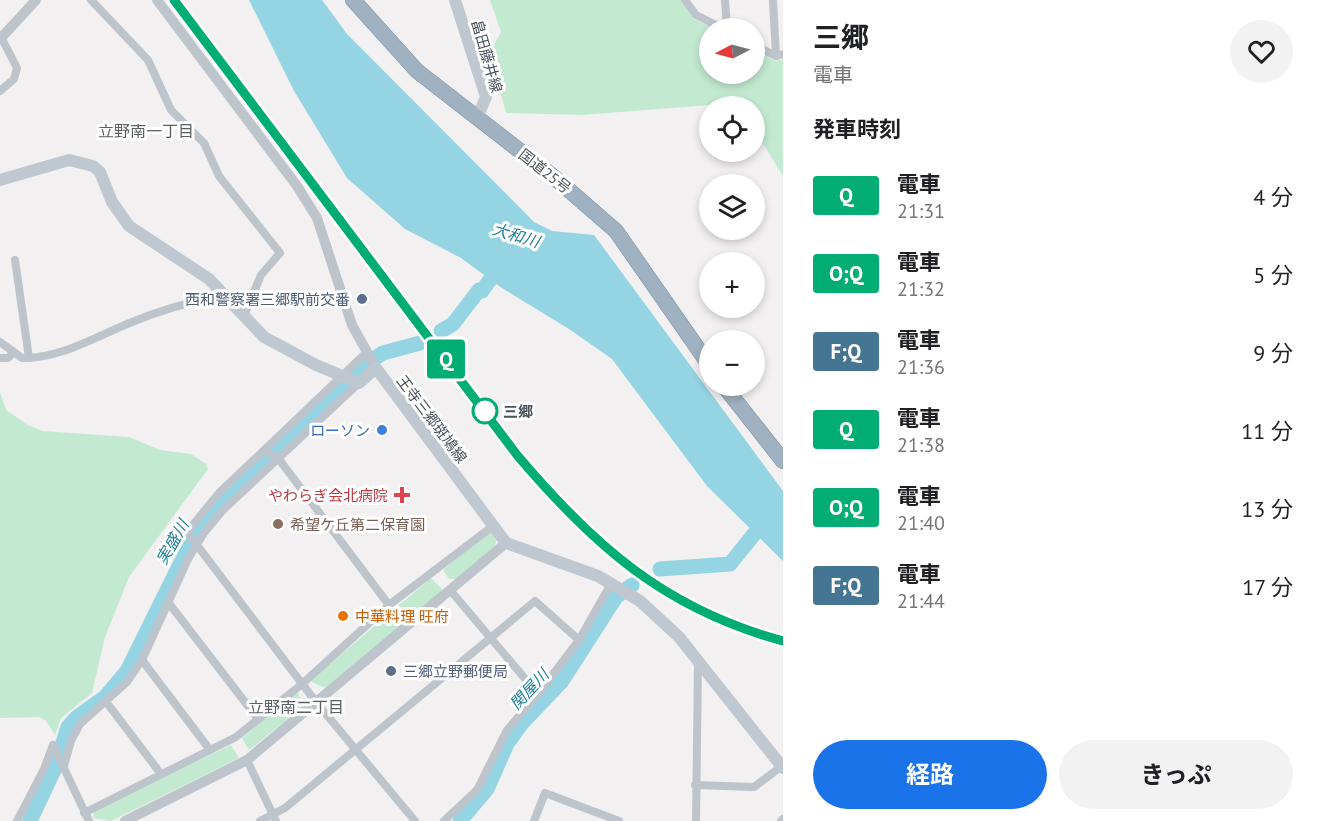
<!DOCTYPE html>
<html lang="ja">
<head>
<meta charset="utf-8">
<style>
	body { margin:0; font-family:"PT Sans","Noto Sans JP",sans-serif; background:#f2f2f2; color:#202124; height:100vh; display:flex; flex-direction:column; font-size:22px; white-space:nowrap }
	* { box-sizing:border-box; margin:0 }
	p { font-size:20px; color:#757577 }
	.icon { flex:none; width:33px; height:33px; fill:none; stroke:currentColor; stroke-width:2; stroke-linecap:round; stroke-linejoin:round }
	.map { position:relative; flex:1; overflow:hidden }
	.details { display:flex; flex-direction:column; background:#fff; width:540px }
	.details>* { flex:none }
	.badge { padding:0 12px; border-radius:4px; font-size:21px; line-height:39px }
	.needle { width:39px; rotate:264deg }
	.controls { position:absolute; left:699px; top:18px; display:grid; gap:12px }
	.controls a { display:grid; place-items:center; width:66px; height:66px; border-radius:50%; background:#fff; box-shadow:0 3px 9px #0003; font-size:30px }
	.map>.badge { position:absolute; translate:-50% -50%; box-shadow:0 0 0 3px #fff }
	h2 { padding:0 30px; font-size:22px; line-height:54px }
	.round { display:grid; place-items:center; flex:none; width:63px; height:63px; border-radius:32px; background:#f2f2f2 }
	.overview { display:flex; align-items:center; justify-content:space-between; height:102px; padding:0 30px }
	h1 { font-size:28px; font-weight:700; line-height:45px }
	.button { display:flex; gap:12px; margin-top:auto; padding:12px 30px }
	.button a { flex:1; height:69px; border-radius:36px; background:#1a73e8; color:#fff; font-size:24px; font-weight:700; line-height:69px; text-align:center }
	.button a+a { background:#f2f2f2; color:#202124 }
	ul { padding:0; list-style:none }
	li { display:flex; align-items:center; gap:18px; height:78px; padding:0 30px }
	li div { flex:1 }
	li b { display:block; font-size:22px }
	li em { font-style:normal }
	li .badge { min-width:66px; font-weight:700; text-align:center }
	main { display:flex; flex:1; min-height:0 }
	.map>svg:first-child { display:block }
</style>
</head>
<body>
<main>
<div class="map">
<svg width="783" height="821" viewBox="0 0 783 821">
	<rect width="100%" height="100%" fill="#f2f0f0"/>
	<g fill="#c3ead1">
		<path d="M 490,0 L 680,0 L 694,19 L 713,28 L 710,28 L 710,74 L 754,74 L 755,50 L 775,61 L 783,59 L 783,176 L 755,131 L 754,106 L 726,106 L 723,104 L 582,115 L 506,113 L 490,52 L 501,32 Z"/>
		<path d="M 0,392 L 6,410 L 28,425 L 43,431 L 129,437 L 160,450 L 191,454 L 206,464 L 208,469 L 129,577 L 105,637 L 92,693 L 61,718 L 55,735 L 46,721 L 40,717 L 0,718 Z"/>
		<path d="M 490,530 L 496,540 L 495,546 L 456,579 L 449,579 L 443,570 Z"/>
		<path d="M 431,578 L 442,589 L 440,593 L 325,688 L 312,682 L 311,680 Z"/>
		<path d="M 294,693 L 298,693 L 304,706 L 249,750 L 242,738 Z"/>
		<path d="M 231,745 L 239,758 L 111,821 L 93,818 L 94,810 Z"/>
	</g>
	<path fill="#95d4e2" d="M 249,0 L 322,0 L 347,34 L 534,222 L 552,231 L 594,235 L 783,491 L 783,561 L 707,486 L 612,359 L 569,329 L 502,288 L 461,258 L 405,229 L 347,178 L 294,91 Z"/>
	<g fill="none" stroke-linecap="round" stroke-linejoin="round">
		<g stroke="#95d4e2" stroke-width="15">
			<path d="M 441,331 L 453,324 L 479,290 L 482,291 L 502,263"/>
			<path d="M 660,569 L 730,564 L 767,518"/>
			<path d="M 30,821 L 55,768 L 68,727 L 77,717 L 105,697 L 127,671 L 196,532 L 238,486 L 363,366 L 383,353 L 420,343"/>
			<path d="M 460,821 L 487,789 L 507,744 L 522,723 L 562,681 L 616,597 L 632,585"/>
		</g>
		<g stroke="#788ea4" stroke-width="16">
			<g id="trunk">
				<path d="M 353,0 L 417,71 L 555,178 L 616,231 L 710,366"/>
				<path d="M 724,386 L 783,461"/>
			</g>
		</g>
		<g stroke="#bdc4cb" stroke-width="8">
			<path d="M 91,0 L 148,60 L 171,110 L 204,143 L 219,176 L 280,253 L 261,275 L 244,316"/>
			<path d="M 685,0 L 696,15 L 722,28"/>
			<path d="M 725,0 L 727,28"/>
			<path d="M 773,0 L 776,56"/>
			<path d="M 0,35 L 17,68 L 14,79 L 0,91"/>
			<path d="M 754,45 L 776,56 L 783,54"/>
			<path d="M 15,260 L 29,358"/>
			<path d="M 0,342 L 22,358 C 58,359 94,338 127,324 C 158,311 192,301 225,295"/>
			<path d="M 366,353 L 219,493 L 187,532 L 316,702 L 415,821"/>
			<path d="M 0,358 L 8,358 L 14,352"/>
			<path d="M 733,397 L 744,386"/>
			<path d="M 265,451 L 278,458 L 389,605"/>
			<path d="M 450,590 L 538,694"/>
			<path d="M 168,602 L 258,719"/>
			<path d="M 142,660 L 210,750"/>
			<path d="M 107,703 L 161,774"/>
			<path d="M 53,745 L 89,821"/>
			<path d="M 247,760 L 276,821"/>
			<path d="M 64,766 L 71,741 L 80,724 L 127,682 L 142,660 L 188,559 L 204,533 L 223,510 L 359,383"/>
			<path d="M 695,785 L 754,787 L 782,766"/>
			<path d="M 84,813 L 236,737 L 302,684 L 389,605 L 493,526"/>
			<path d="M 17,821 L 44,769 L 53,745"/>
			<path d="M 260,821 L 285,808 L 535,601 L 579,640"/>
			<path d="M 444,821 L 477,790 L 507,730 L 538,694 L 579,640 L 612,582"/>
			<path d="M 534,821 L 545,793 L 619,821"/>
			<path d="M 696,821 L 698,663"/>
			<path d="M 781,821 L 783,819"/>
		</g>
		<g stroke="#bdc4cb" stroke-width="10">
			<path d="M 157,0 L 297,186 L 317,218 L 352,325 L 376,368"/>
			<path d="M 0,39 L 36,0"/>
			<path d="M 125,821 L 247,760 L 506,543"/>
		</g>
		<g stroke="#bfc8d1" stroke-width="12">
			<path d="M 455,0 L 486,97 L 477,118"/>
			<path d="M 0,180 L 69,160 L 93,166 L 100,172 L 112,202 L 129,226 L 209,279 L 264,337 L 316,365 L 359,383 L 376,368 L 506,543 L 598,576 L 640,601 L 679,637 L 783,768"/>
		</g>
		<use href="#trunk" stroke="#a0b1c2" stroke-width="15"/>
		<g stroke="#b2b5b9" stroke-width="4.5">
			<path id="rail" d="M 174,0 L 517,455 C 593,546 665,610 783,641"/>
		</g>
		<use href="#rail" stroke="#fff" stroke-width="2" stroke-dasharray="7" stroke-linecap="butt"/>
	</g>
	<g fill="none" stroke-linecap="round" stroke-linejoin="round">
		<g stroke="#fff" stroke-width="14">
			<path id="line" d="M 174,0 L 517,455 C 594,546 665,609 783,641"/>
		</g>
		<use href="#line" stroke="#02ad73" stroke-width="9"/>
	</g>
	<g fill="#5c6f8a" stroke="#fff" stroke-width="2">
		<circle cx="362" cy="299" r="6"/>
		<circle cx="391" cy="671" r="6"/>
	</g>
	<circle fill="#fff" stroke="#02ad73" stroke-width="3" cx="485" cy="411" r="12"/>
	<circle fill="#3f7fe0" stroke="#fff" stroke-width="2" cx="382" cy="430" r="6"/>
	<path fill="#e0444e" stroke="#fff" stroke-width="2" d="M399 486h6v6h6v6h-6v6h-6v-6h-6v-6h6z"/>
	<circle fill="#8d6e63" stroke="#fff" stroke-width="2" cx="278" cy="524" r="6"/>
	<circle fill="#e8710a" stroke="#fff" stroke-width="2" cx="343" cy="616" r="6"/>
	<g text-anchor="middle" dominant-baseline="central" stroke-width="6" stroke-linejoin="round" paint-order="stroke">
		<g font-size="15" fill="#4a535b" stroke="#fff">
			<text transform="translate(487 56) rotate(74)">畠田藤井線</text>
			<text transform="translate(545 171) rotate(38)">国道25号</text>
			<text transform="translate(432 419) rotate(53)">王寺三郷斑鳩線</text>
		</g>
		<g font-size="15" fill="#4e5e75" stroke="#fff" text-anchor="end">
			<text x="350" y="299">西和警察署三郷駅前交番</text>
			<text x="403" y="671" text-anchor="start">三郷立野郵便局</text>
		</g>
		<g font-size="15" font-weight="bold" fill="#4a535b" stroke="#fff" text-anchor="start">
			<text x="503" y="411">三郷</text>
		</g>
		<g font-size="15" fill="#366cbe" stroke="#fff" text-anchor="end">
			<text x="370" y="430">ローソン</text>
		</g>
		<g font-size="15" fill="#be3a42" stroke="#fff" text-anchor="end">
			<text x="388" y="495">やわらぎ会北病院</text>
		</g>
		<g font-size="15" fill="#785e54" stroke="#fff" text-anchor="start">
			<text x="290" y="524">希望ケ丘第二保育園</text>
		</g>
		<g font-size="15" fill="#c56008" stroke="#fff" text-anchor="start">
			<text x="355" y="616">中華料理 旺府</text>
		</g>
		<g font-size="16" fill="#5d6063" stroke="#fff">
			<text x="146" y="131">立野南一丁目</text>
			<text x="296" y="707">立野南二丁目</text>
		</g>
		<g font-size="16" font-style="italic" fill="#1c7d93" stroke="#fff">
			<text transform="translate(516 235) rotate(17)">大和川</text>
			<text transform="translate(172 542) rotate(-60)">実盛川</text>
			<text transform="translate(529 689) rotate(-47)">関屋川</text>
		</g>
	</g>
</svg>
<div class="controls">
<a><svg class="needle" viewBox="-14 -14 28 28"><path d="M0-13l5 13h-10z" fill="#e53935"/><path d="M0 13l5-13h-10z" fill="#757577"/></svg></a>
<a><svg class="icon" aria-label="locate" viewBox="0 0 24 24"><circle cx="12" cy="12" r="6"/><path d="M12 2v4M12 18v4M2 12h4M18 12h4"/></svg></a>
<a><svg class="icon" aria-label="layers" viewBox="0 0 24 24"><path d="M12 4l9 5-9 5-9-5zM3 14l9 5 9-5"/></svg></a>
<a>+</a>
<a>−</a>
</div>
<b class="badge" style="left:446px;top:359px;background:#02ad73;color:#fff">Q</b>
</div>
<section class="details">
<div class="overview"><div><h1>三郷</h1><p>電車</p></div><a class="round"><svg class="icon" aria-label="heart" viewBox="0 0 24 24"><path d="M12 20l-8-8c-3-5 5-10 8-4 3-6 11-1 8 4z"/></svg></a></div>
<h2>発車時刻</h2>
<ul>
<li><span class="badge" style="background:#02ad73;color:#fff">Q</span><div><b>電車</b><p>21:31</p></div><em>4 分</em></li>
<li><span class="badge" style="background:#02ad73;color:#fff">O;Q</span><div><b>電車</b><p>21:32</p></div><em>5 分</em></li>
<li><span class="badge" style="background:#447694;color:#fff">F;Q</span><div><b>電車</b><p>21:36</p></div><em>9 分</em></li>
<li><span class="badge" style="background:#02ad73;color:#fff">Q</span><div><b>電車</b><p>21:38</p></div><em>11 分</em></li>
<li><span class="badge" style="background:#02ad73;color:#fff">O;Q</span><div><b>電車</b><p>21:40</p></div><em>13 分</em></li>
<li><span class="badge" style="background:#447694;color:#fff">F;Q</span><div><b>電車</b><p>21:44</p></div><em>17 分</em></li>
</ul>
<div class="button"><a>経路</a><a>きっぷ</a></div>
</section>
</main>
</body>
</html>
